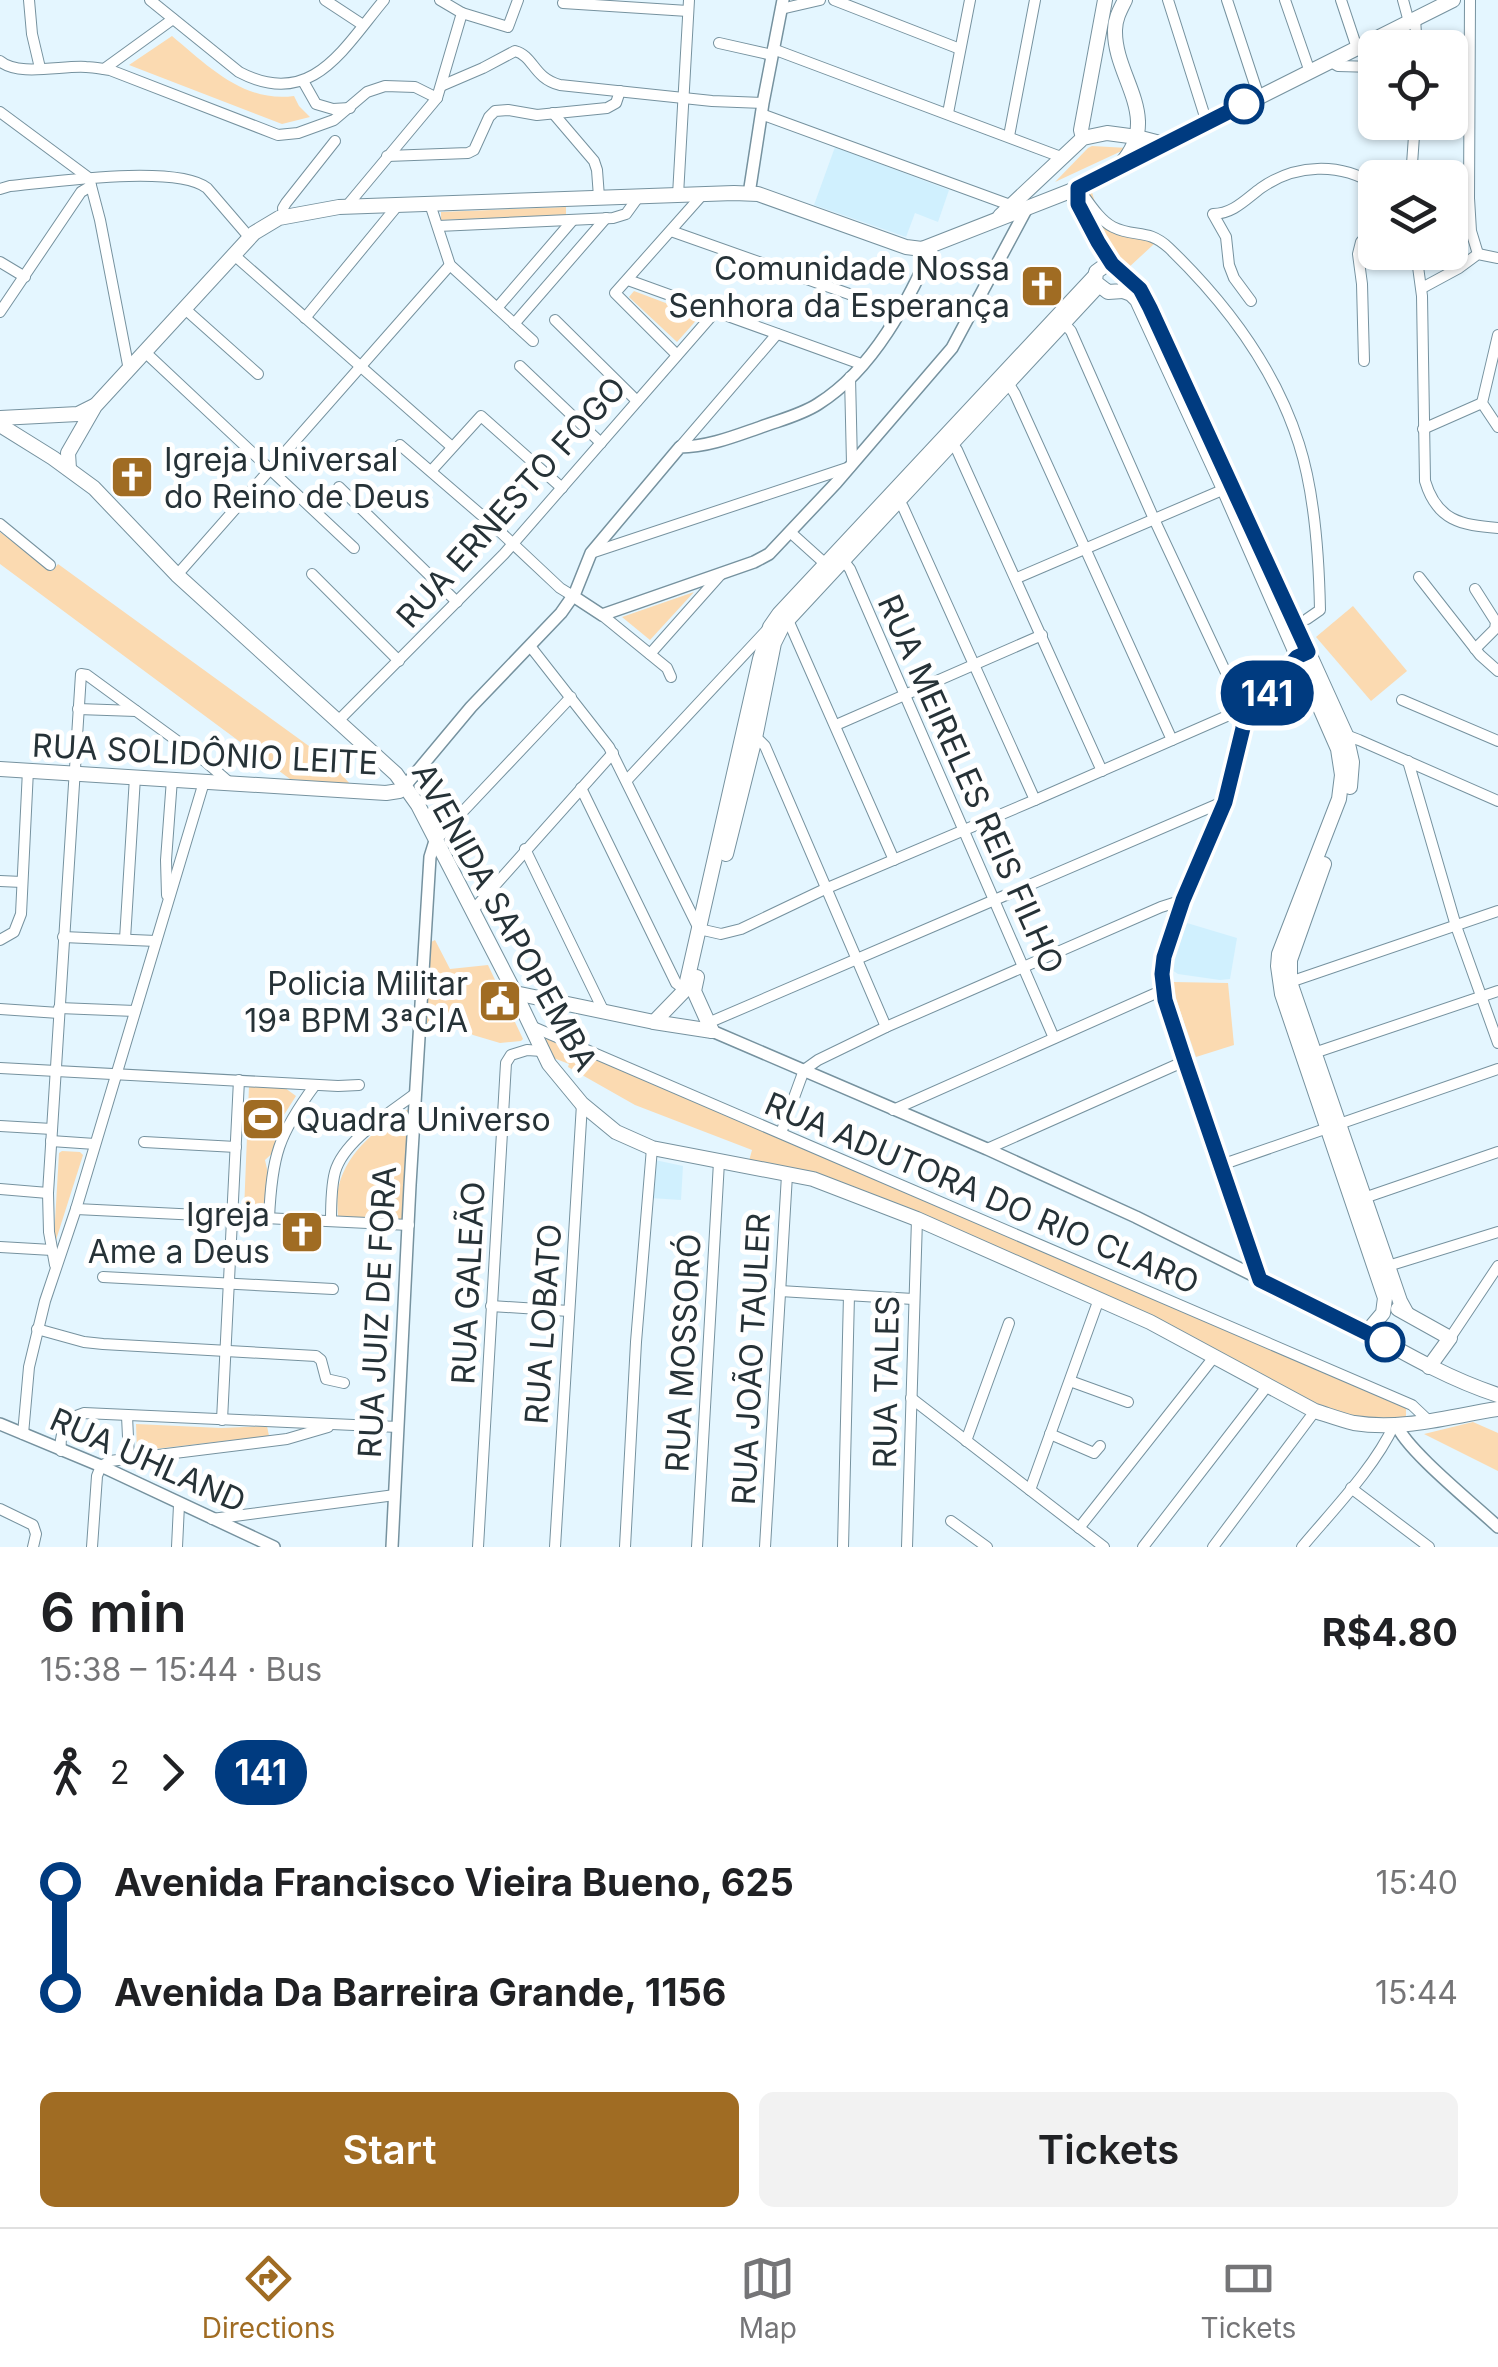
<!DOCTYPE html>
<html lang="en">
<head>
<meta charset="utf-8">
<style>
	body { margin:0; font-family:Inter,sans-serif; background:#f2f2f2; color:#202124; height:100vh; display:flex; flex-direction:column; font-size:38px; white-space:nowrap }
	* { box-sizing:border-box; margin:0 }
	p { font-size:32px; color:#757577 }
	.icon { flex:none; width:55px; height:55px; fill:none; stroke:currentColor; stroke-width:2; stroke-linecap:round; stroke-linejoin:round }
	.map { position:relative; height:1547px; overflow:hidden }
	.details { display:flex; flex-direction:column; background:#fff; flex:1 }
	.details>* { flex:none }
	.badge { padding:0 20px; border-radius:32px; font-size:35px; line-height:65px }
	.fabs { position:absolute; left:1358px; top:30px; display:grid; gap:20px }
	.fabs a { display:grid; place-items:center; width:110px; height:110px; border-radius:15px; background:#fff; box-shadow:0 2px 8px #0004; font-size:50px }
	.map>.badge { position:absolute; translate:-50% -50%; box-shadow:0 0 0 5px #fff }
	.legs { display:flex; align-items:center; gap:15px; height:110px; padding:0 40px; font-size:32px }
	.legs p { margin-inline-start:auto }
	.headline { display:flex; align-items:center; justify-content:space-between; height:170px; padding:0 40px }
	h1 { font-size:55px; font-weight:600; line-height:75px }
	.action { display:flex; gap:20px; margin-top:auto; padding:20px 40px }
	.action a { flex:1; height:115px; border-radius:15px; background:#a06c23; color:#fff; font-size:40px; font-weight:600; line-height:115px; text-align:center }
	.action a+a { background:#f2f2f2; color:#202124 }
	ul { padding:0 40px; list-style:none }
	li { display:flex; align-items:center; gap:35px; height:110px; font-size:38px }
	li i { display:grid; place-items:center; width:15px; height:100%; margin:0 12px; background:currentColor }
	li i::after { content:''; width:25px; height:25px; margin:-12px; border:8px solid; border-radius:50%; background:#fff }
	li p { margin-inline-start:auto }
	li:first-child i { background:linear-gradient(#0000 50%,currentColor 0) }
	li:last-child i { background:linear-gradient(currentColor 50%,#0000 0) }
	.tab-bar { display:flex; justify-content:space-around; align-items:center; height:140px; border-top:2px solid #e0e0e0; background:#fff; font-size:28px; color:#757577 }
	.tab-bar a { display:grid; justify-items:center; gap:5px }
	.tab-bar .active { color:#a06c23 }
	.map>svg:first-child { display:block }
</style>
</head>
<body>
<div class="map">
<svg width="1498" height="1547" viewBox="0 0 1498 1547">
	<rect width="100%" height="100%" fill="#e4f6ff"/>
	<g fill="#d0f0fe">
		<path d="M 835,147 L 949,190 L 938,222 L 915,213 L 906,237 L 814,205 Z"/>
		<path d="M 1187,923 L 1237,938 L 1230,979 L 1220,980 L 1178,974 L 1169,968 Z"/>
		<path d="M 655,1160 L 683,1166 L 681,1200 L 650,1198 Z"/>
	</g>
	<g fill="#fbdab1">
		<path d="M 172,36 C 208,66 244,103 294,96 L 299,106 L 310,117 L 282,124 L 129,65 Z"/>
		<path d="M 1092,146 L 1128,148 L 1055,182 L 1088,148 Z"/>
		<path d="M 1091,189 L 1096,206 L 1102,214 L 1154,244 L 1127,269 C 1105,249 1091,221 1083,193 Z"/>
		<path d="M 566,207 L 566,215 L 441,220 L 441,212 Z"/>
		<path d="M 634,291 L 700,316 L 677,342 L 629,297 Z"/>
		<path d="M 0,532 L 52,571 L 58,564 L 313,749 L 334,766 L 350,784 L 290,779 L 0,564 Z"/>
		<path d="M 694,592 L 650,640 L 622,617 Z"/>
		<path d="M 1353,606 L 1407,671 L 1371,701 L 1316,637 Z"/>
		<path d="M 435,940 L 450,969 L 488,965 L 523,1039 L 521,1041 L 500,1043 L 473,1035 L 459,1025 L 425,1023 L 431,942 Z"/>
		<path d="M 1173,982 L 1228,983 L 1234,1045 L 1196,1057 L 1176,999 Z"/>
		<path d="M 538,1030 L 1406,1408 L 1406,1416 L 1404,1419 L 1353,1416 L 1314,1403 L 803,1171 L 749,1161 L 752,1150 L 635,1105 L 568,1067 L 569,1064 L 551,1057 Z"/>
		<path d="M 249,1086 L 285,1088 L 296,1096 L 275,1129 L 278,1148 L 265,1160 L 268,1173 L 264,1212 L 244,1211 Z"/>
		<path d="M 410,1108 L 407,1221 L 338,1218 C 338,1207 336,1195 339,1185 C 348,1150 380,1126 410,1108 Z"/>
		<path d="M 62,1151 L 80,1152 L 83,1155 L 56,1240 L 54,1238 L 59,1153 Z"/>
		<path d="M 1473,1422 L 1498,1433 L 1498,1471 L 1424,1434 Z"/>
		<path d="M 136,1424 L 221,1428 L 267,1426 L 269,1436 L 137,1451 Z"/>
	</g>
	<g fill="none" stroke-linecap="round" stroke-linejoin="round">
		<g stroke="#76929f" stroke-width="12">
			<g id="minor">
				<path d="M 29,0 L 32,34 L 40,68"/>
				<path d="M 150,0 L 239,72 C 311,110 343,49 384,0"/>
				<path d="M 325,0 L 363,25"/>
				<path d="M 834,0 L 960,49"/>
				<path d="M 1168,0 L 1207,123"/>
				<path d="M 1227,0 L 1259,97"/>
				<path d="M 1285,0 L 1310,72"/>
				<path d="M 1341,0 L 1357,48"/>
				<path d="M 1403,0 L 1409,22"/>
				<path d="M 1470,0 L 1469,198 L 1471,231 L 1478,254"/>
				<path d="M 563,3 L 688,11"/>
				<path d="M 781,9 L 820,0"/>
				<path d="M 462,13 L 508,27 L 518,0"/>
				<path d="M 1415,19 L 1417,48"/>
				<path d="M 719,43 L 772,55"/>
				<path d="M 773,49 L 1061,157"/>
				<path d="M 0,61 C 18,77 63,65 86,67 C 94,67 102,69 110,70 L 278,135 L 298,133 L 334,120 L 367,92 L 385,86 L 415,87 L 437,98"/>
				<path d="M 1331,62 L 1338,66 L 1375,67"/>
				<path d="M 104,69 L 173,19"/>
				<path d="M 303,81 L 316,104 L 333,109 L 350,108"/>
				<path d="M 441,86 L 483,68 L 515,51 C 534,56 533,78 560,85 L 712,101 L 763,103"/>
				<path d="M 0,112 L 89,178 L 100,220 L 129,370"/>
				<path d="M 553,113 L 594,161 L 597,170 L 599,197"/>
				<path d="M 948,113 L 970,0"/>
				<path d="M 761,114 L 1010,205"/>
				<path d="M 1009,136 L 1035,0"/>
				<path d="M 387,156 L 468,153 L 474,150 L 489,117 L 495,111 L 508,110 L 537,115 L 607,108 L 616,103 L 620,91"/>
				<path d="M 1411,178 L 1415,122"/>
				<path d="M 1078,188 C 1088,201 1099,220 1113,227 C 1135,238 1148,228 1169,248 C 1226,303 1275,368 1299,444 C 1315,494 1319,558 1320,610 L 1307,619"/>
				<path d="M 0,189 L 10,186 C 52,182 176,164 207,188 L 250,238"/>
				<path d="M 678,195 L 689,0"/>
				<path d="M 430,204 L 450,265 L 533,341"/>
				<path d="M 346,207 L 437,98 L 462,13 L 440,0"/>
				<path d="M 284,217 L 283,208 L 286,203 L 335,141"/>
				<path d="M 438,226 L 613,218 L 626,214 L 639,196"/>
				<path d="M 671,231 L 900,312"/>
				<path d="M 1416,252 L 1422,296 L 1425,481 C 1437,521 1461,525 1498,528"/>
				<path d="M 234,255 L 452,447"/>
				<path d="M 0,262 L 25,277"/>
				<path d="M 628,280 L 861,364"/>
				<path d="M 1422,288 L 1459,268 L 1478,254 L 1498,258"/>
				<path d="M 1251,301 L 1234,278 L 1229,265 L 1226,237 L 1213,214 C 1233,214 1246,199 1261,188 C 1295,164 1340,162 1375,185"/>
				<path d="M 497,308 L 572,221"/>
				<path d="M 185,309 L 258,374"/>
				<path d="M 0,312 L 81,192 L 91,186"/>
				<path d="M 305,318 L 398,205"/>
				<path d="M 1059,318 L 1071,331 L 1154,519 L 1243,709 L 1243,728 L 1225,801 L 1183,900 L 1164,957 L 1162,974 L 1165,1000 L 1185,1061 L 1260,1280"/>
				<path d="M 555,320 L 637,401"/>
				<path d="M 514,324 L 606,218"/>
				<path d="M 1498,335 L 1482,403 L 1498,427"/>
				<path d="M 146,353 L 354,548"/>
				<path d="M 677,355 L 615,293 L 703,194"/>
				<path d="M 1364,361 L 1362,284 L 1358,254 L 1361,242 L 1375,226"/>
				<path d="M 520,366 L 601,443"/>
				<path d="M 850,377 L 852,464"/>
				<path d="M 1005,378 L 1015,394 L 1172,740"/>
				<path d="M 1423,429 L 1482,403"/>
				<path d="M 950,440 L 957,450 L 1102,771"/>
				<path d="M 400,445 L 494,526 L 560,588 L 573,596"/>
				<path d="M 680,447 L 777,334"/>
				<path d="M 432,470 L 481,416 L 562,488"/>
				<path d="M 339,487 L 457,602"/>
				<path d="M 897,497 L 903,507 L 1035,800"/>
				<path d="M 0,524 L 50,565"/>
				<path d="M 790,532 L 830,568"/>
				<path d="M 591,553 L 850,467"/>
				<path d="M 839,555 L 850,569 L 1054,1038"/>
				<path d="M 312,574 L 399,661"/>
				<path d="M 177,575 L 450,265"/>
				<path d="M 1419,577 L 1480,655 L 1498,671"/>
				<path d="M 1017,578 L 1227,488"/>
				<path d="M 1475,589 L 1496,622 L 1495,629 L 1475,649"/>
				<path d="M 602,615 L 667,668 L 671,677"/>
				<path d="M 788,620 L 894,860"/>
				<path d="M 530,646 L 609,747 L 699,929 L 721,934 L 741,929 L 825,889 L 1035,800 L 1243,709 L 1263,696 L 1297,657 L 1301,655"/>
				<path d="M 650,654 L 722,573"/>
				<path d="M 1402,700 L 1498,741"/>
				<path d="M 78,709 L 136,711"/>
				<path d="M 338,721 L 504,554 L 715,312"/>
				<path d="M 836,725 L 1042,635"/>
				<path d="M 1343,736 L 1346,735 L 1359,740 L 1498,801"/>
				<path d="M 750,737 L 760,741 L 765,746 L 886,1027"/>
				<path d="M 1408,761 L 1456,926 L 1498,1043"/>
				<path d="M 627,780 L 766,631"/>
				<path d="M 581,788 L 676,983 L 685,990 L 691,991"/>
				<path d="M 435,841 L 571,697"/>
				<path d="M 525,849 L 604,1012"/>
				<path d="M 0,881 L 22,882"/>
				<path d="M 167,895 L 166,860 L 172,779"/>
				<path d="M 473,910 L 613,753"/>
				<path d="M 63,937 L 156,941"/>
				<path d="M 125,939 L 135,777"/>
				<path d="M 0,940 L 14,932 L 21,914 L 28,770"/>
				<path d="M 1290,982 L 1498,911"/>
				<path d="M 59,1008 L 135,1011"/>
				<path d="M 0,1009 L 59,1013"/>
				<path d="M 708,1023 L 1225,801"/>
				<path d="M 531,1026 L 1412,1405 L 1430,1422"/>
				<path d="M 1314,1053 L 1498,991"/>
				<path d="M 0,1068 L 338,1086 L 359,1085"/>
				<path d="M 893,1110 L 1163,990"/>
				<path d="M 0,1126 L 52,1129"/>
				<path d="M 781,1133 L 804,1070 L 818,1060 L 886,1027 L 1161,907 L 1183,900"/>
				<path d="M 51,1141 L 95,1144"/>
				<path d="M 144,1142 L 236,1147"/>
				<path d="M 987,1149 L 1185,1061"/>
				<path d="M 1221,1165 L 1498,1069"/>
				<path d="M 0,1189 L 48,1193"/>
				<path d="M 1364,1198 L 1498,1152"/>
				<path d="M 76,1209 L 409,1225"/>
				<path d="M 269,1218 C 272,1156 278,1135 315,1085"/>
				<path d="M 331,1221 C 331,1205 331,1187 335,1172 C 344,1140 390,1113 416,1093"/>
				<path d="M 0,1247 L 52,1250"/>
				<path d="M 55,1265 L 49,1232 L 48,1193 L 81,674 L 87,675 L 206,762 L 230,783"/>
				<path d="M 1388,1266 L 1498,1232"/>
				<path d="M 103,1277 L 333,1289"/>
				<path d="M 780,1291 L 913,1299"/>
				<path d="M 491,1306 L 569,1311"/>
				<path d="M 37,1329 L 84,1342 L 103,1344 L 316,1356 L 321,1360 L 326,1379 L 344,1383"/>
				<path d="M 1450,1338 L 1498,1266"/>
				<path d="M 1070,1381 L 1128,1402"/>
				<path d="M 911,1398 L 1104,1547"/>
				<path d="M 127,1416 L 129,1458"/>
				<path d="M 222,1420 L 239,1080"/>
				<path d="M 23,1434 L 29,1367 L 45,1301 L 76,1209 L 204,782"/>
				<path d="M 1050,1434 L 1094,1453 L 1100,1446"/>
				<path d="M 966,1441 L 1009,1323"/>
				<path d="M 61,1451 C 59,1433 66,1418 84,1413 L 398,1427"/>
				<path d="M 1351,1488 L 1429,1547"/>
				<path d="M 1030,1490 L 1099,1299"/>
				<path d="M 0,1509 L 33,1525 L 36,1534 L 33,1547"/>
				<path d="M 212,1519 L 395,1495"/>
				<path d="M 951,1521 L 987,1547"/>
				<path d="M 1079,1528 L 1214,1357"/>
				<path d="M 92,1547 L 97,1476 L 101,1466 L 110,1461 L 287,1439 L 328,1427"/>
				<path d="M 177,1547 L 179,1505"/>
				<path d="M 478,1547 L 506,1063 L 511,1055 L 527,1050 L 542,1051"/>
				<path d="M 555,1547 L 582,1104"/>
				<path d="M 625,1547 L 636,1342 L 652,1148"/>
				<path d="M 697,1547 L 719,1162"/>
				<path d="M 765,1547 L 787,1175"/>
				<path d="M 843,1547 L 849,1295"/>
				<path d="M 907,1547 L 917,1219"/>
				<path d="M 1143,1547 L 1268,1385"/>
				<path d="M 1213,1547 L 1315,1411"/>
				<path d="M 1302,1547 C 1332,1511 1375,1467 1394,1425"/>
			</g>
		</g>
		<g stroke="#76929f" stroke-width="14">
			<g id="tertiary">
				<path d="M 749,194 L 763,103 L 783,0"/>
				<path d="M 573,596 L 602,615 L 754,562 L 769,554 L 836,483 L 952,348 L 1027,208"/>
				<path d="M 405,786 L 471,707 L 561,613 L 575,593 L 591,553 L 680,447 C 708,447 735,436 761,427 C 780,420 801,415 818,404 C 874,369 908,301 934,244"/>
				<path d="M 712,1031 L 987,1149 L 1136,1217 L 1367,1332"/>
				<path d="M 0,1424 L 101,1466 L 274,1547"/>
				<path d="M 1397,1425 C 1405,1449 1476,1506 1498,1527"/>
				<path d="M 392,1547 L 410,1185 L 430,857 L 435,841"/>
			</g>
		</g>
		<g stroke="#76929f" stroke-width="16">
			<g id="secondary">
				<path d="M 1083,138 L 1081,130 L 1105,0"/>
				<path d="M 1121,164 C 1163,117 1114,78 1115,30 C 1115,19 1120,10 1125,0"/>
				<path d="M 1078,188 L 1077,194 L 1078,204 L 1112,264"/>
				<path d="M 1000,216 L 1083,138 L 1107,133 L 1137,137 L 1164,144"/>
				<path d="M 1107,264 L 1112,264 L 1123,274 L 1126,284 L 1123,291 L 1108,292 L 1095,282 L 1096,272 Z"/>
				<path d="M 1123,274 L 1135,284 L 1147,301"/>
				<path d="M 1123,291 L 1131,294 L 1137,300 L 1224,489 L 1338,749 L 1342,775 L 1339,799 L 1279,954 L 1278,966 L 1282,994 L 1385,1298 L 1383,1313 L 1367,1332 C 1409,1356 1452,1380 1498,1395"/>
				<path d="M 0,418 L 78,414 L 94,406"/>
				<path d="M 0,425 L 53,458 L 94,488 L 177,575 L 396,774 L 418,805 L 515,993 L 549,1064 L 582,1104 L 616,1132 L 652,1148 L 813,1179 L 917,1219 L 1150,1322 L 1315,1411 C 1328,1415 1341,1420 1354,1423 C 1403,1431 1450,1416 1498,1409"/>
				<path d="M 69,469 L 68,453 L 95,406 L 254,233 L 279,218 L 339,207 L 734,193 L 758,194 L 906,247 L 922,249 L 1078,188 L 1453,0"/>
				<path d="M 1226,470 L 1346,735 L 1352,762 L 1350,787"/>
				<path d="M 0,769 L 386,793 L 399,791 L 405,786"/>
				<path d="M 726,854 L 755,738 L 774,643 L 783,625 L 1098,286"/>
				<path d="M 1324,864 L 1290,960 L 1290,982 L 1400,1301 L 1406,1312"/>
				<path d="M 697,977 L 694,991 L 712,1031"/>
				<path d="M 515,993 L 654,1022 L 712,1031"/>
				<path d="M 654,1022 L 685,990 L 760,659 L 770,627 L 779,614 L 1094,277"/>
				<path d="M 1398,1309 L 1450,1338 L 1429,1367"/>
			</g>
		</g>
		<use href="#minor" stroke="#fff" stroke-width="10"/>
		<use href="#tertiary" stroke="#fff" stroke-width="11"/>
		<use href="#secondary" stroke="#fff" stroke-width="14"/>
	</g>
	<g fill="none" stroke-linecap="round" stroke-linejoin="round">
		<g stroke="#fff" stroke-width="22">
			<path id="line-1" d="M 1244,104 L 1078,188 L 1078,204 L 1098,242 L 1112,264 L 1140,289 L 1150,308 L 1308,652 L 1297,657 L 1263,696 L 1243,709 L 1243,728 L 1225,802 L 1183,900 L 1164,957 L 1162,974 L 1165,1000 L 1185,1061 L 1260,1280 L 1385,1342"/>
		</g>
		<use href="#line-1" stroke="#003b80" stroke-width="15"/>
	</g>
	<defs>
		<g id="church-square" transform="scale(2.25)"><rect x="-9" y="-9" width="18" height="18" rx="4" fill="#a06c23" stroke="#fff"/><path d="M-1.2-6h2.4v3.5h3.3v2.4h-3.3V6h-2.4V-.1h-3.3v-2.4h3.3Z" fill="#fff"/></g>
		<g id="civic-square" transform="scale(2.25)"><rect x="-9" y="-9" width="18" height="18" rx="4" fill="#a06c23" stroke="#fff"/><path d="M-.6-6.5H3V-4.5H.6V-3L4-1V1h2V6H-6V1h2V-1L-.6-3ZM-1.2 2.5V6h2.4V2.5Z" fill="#fff"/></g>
		<g id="stadium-square" transform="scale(2.25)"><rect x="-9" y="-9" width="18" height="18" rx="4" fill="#a06c23" stroke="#fff"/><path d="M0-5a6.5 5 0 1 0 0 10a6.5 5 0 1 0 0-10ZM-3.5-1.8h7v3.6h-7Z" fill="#fff"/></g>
	</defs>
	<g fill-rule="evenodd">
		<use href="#church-square" x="1042" y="286"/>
		<use href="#church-square" x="132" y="477"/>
		<use href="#civic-square" x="500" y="1001"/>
		<use href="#stadium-square" x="263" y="1119"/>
		<use href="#church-square" x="302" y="1232"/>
	</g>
	<g fill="#fff" stroke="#003b80" stroke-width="5">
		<circle cx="1244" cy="104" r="18"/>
		<circle cx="1385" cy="1342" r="18"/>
	</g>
	<g text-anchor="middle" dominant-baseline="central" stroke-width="10" stroke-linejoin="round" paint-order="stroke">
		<g font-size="32" fill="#263237" stroke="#fff" text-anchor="end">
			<text x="1010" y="268">Comunidade Nossa<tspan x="1010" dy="37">Senhora da Esperança</tspan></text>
			<text x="164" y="459" text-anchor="start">Igreja Universal<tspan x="164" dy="37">do Reino de Deus</tspan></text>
			<text x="468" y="983">Policia Militar<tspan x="468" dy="37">19ª BPM 3ªCIA</tspan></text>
			<text x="296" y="1119" text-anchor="start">Quadra Universo</text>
			<text x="270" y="1214">Igreja<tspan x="270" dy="37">Ame a Deus</tspan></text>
		</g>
		<g font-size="32" fill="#263237" stroke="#fff">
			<text transform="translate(511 502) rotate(-48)">RUA ERNESTO FOGO</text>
			<text transform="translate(205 754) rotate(3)">RUA SOLIDÔNIO LEITE</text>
			<text transform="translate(971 784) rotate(66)">RUA MEIRELES REIS FILHO</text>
			<text transform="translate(505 917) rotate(61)">AVENIDA SAPOPEMBA</text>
			<text transform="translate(982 1193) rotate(23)">RUA ADUTORA DO RIO CLARO</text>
			<text transform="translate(468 1283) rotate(-87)">RUA GALEÃO</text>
			<text transform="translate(377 1312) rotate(-87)">RUA JUIZ DE FORA</text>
			<text transform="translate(543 1324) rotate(-86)">RUA LOBATO</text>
			<text transform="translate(683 1353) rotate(-87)">RUA MOSSORÓ</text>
			<text transform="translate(751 1359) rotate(-87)">RUA JOÃO TAULER</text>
			<text transform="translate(886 1382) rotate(-89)">RUA TALES</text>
			<text transform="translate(148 1460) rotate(24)">RUA UHLAND</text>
		</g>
	</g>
</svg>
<div class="fabs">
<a><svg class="icon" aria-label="locate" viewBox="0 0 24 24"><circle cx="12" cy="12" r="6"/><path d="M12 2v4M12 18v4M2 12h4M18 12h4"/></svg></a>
<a><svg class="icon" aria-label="layers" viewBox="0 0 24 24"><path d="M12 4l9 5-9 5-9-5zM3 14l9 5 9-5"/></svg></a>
</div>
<b class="badge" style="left:1267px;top:693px;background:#003b80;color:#fff">141</b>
</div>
<section class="details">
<div class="headline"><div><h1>6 min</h1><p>15:38 – 15:44 · Bus</p></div><b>R$4.80</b></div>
<div class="legs"><svg class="icon" aria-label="walk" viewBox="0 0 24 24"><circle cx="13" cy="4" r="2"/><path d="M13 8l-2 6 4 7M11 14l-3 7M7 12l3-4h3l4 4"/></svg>2<svg class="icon" aria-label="forward" viewBox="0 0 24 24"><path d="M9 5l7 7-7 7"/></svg><b class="badge" style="background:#003b80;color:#fff">141</b></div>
<ul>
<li><i style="color:#003b80"></i><b>Avenida Francisco Vieira Bueno, 625</b><p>15:40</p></li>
<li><i style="color:#003b80"></i><b>Avenida Da Barreira Grande, 1156</b><p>15:44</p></li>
</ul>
<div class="action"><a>Start</a><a>Tickets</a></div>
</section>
<nav class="tab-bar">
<a class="active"><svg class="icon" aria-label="directions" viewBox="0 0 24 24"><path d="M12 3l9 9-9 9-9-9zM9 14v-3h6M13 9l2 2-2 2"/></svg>Directions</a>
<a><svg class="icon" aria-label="map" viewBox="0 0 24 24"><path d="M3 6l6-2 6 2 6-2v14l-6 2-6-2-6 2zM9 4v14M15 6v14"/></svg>Map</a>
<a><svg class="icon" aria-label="tickets" viewBox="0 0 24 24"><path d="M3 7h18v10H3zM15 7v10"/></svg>Tickets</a>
</nav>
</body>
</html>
